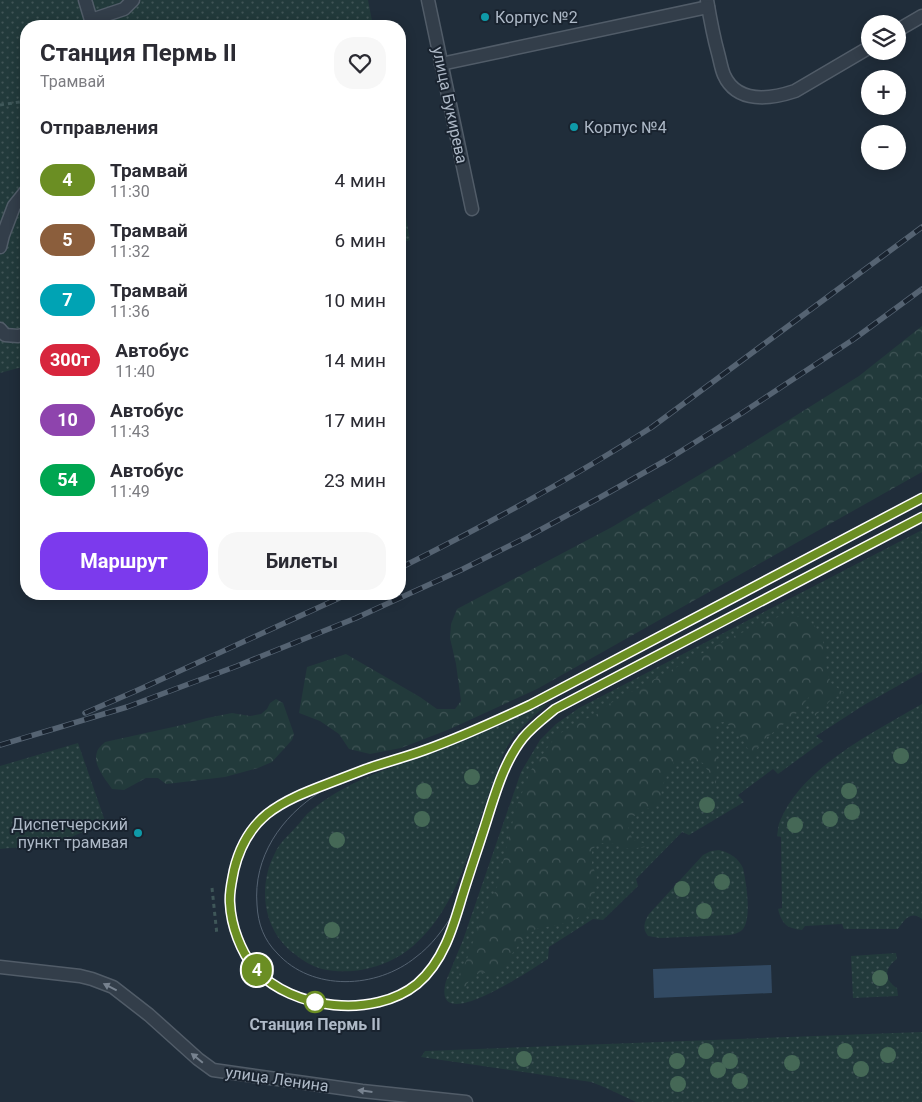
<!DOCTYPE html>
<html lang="ru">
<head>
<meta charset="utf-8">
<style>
	body { margin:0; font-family:Roboto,sans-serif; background:#f7f7f7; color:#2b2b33; height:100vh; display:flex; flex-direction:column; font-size:19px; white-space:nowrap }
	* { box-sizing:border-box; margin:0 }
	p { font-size:16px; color:#7c7c81 }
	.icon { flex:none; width:28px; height:28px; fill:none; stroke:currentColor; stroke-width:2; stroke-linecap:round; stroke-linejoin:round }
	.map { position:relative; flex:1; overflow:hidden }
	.details { position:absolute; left:20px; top:20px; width:386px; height:580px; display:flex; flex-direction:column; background:#fff; border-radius:20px; box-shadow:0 2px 12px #0003 }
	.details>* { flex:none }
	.badge { padding:0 10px; border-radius:16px; font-size:18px; line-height:32px }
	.fabs { position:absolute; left:861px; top:15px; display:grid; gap:10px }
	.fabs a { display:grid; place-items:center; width:45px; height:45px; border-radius:50%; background:#fff; box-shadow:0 2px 12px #0003; font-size:25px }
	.map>.badge { position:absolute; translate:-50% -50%; box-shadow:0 0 0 2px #fff }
	h2 { padding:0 20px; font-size:19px; line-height:45px }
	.round { display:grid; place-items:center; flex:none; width:52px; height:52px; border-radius:20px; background:#f7f7f7 }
	.headline { display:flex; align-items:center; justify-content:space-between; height:85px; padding:0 20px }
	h1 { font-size:24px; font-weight:700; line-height:38px }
	.primary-button { display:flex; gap:10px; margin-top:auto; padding:10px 20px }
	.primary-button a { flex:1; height:58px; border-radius:20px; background:#7c3aed; color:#fff; font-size:20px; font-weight:700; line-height:58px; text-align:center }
	.primary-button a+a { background:#f7f7f7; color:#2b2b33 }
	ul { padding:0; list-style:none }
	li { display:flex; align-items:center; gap:15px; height:60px; padding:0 20px }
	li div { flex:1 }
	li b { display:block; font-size:19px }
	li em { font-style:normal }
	li .badge { min-width:55px; font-weight:700; text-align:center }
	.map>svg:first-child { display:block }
</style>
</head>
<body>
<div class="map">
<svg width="922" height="1102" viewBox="0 0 922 1102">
	<defs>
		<pattern id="grass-dots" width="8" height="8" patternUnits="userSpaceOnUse" patternTransform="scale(1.25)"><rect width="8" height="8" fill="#223a3b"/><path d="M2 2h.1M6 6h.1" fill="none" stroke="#405456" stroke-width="1.8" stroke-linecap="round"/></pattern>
		<pattern id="forest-crowns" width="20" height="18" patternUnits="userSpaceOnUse" patternTransform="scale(1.25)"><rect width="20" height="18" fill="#223a3b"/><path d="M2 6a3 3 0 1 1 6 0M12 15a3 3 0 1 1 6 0" fill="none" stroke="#405456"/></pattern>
	</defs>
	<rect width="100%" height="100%" fill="#202d3a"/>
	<g fill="url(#grass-dots)">
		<path d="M 0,0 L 368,0 L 373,26 L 26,26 L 26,366 L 0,373 Z"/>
		<path d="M 400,184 L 410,240 L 400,243 Z"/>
		<path d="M 922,530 L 922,672 L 864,705 L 816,736 L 823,741 L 778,774 L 773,769 L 738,795 L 744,802 L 689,835 L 682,832 L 636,879 L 638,886 L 603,920 L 593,919 L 549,947 L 548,959 C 533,968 430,1040 446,981 L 463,940 L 521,772 L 540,740 L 556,724 L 579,708 Z"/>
		<path d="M 548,703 C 536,714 522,726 512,739 C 502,752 498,770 492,785 C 472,839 459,907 413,946 C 389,967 353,976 322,969 C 312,966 303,961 296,955 C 263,932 257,887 275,853 C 280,842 288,836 296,827 C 300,823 303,818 307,814 C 345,780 397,766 443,748 C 479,734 513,718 548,703 Z"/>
		<path d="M 922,704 L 922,919 C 911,910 904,920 898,929 L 844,929 L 842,924 L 805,926 L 802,930 C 786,928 782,924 778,909 L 782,908 L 781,837 L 777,836 C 778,831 778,825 780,821 C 802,767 874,732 922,704 Z"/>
		<path d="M 78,743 L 105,821 C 90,828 74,837 58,842 C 40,847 19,847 0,849 L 0,766 Z"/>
		<path d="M 719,850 C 731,853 738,858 743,868 C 746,882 753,922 741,931 C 738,933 734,934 730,935 L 660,938 L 648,936 C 642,929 644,922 649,914 L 703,855 L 711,851 Z"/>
		<path d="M 896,953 L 897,959 C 884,968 884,980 897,988 L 898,996 L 853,998 L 851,956 Z"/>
		<path d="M 922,1032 L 922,1102 L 636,1102 L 604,1087 L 591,1082 L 421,1057 L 425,1051 Z"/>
	</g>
	<g fill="url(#forest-crowns)">
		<path d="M 922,326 L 922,472 L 537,689 L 450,729 L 401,748 L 370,754 L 349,749 L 339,734 L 320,721 L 299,713 L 307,667 L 346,654 L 420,697 L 437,709 L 455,709 L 461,701 L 456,664 L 450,638 L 451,624 L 457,609 L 612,527 L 741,450 L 859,376 Z"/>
		<path d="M 780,616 L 797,616 L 811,622 L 822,634 L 827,672 L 831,683 L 844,693 L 832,699 L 815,716 L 809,697 L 795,715 L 761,742 L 752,757 C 744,741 739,732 724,722 L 714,723 L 714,739 L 717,759 L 716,784 L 703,763 L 684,759 L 674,762 L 661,788 L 662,801 L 634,816 L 628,829 L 633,840 L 653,846 L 629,849 L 615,844 L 601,843 L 592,849 L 592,864 L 598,881 L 593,898 L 587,912 L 571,922 L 536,929 L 524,938 L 512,954 L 503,970 L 493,975 L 481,972 L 471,978 L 462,992 L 459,975 L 467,959 L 476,933 L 497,887 L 516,808 L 531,770 L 556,736 L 573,725 L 599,713 L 609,704 L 732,637 Z"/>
		<path d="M 276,699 L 283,703 L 294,734 L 292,740 L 272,762 L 258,768 L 225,777 L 175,783 L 166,784 L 158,778 L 146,778 L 124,790 L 112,789 C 106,780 92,764 97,752 C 98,748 102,745 105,742 L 182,725 L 207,718 L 232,713 L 250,716 L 261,714 L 267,709 L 270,703 Z"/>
	</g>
	<path fill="#324a63" d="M 771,965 L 772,993 L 654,998 L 653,969 Z"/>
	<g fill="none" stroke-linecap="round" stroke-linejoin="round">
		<g stroke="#515c68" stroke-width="15">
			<g id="service">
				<path d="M 85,0 L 91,20 L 92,26"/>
				<path d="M 428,0 L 472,209"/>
				<path d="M 707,0 C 710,18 713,35 718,53 C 720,60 721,68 724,75 C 737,104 771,99 795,91 L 870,47"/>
				<path d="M 91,20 L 124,9 L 133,0"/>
				<path d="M 898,30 L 922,16"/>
				<path d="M 441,64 L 708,7"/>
				<path d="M 0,247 L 3,235 L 14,206 L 26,191"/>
				<path d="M 0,329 L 5,335 L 18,336 L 26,334"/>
				<path d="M 0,967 L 80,976 L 92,979 L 113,987 L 149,1015 L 198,1059 L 213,1070 L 362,1091 L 466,1102"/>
			</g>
		</g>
		<g stroke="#3f5759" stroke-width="3" stroke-dasharray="4 4" stroke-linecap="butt">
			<path d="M 0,105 L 26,101"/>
			<path d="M 212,888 L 217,935"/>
		</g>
		<use href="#service" stroke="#333e4a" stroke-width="12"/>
		<g stroke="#556372" stroke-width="1">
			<path d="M 922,498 L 530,705 C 496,721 461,738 425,750 C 406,757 386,762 366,769 C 351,774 337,781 322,786 C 302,794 280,801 264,817 C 224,856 218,926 255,969 C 292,1011 373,1019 417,984 C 443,963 453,928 462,897 C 469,872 478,848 486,824 C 495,795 503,762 523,738 C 533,727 544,718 555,709 L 922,517"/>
			<path d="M 320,792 C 281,817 253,857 257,905 C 258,924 264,940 277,953 C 312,992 377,989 416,957 C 431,946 443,930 453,914"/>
		</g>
		<g stroke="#556372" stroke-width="5.5">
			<g id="rail">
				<path d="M 400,568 C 486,525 571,479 652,427 L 922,227"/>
				<path d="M 85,713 L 138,690 L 348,594"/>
				<path d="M 0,745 L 127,707 L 237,666 L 356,618 L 461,570 L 529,536 L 599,498 L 670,458 L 742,413 L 854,339 L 922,289"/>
			</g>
		</g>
		<use href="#rail" stroke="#19232f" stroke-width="4" stroke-dasharray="11" stroke-linecap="butt"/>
	</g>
	<g fill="#456856">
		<circle cx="901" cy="756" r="8"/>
		<circle cx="472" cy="777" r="8"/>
		<circle cx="424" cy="791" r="8"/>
		<circle cx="849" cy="791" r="8"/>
		<circle cx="707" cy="805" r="8"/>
		<circle cx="852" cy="812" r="8"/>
		<circle cx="422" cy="819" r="8"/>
		<circle cx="830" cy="819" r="8"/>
		<circle cx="795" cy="825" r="8"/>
		<circle cx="337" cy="840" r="8"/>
		<circle cx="722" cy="882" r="8"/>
		<circle cx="682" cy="889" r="8"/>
		<circle cx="704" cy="911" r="8"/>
		<circle cx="332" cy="930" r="8"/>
		<circle cx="880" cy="978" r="8"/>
		<circle cx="706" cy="1051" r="8"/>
		<circle cx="845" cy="1051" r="8"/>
		<circle cx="888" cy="1055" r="8"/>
		<circle cx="524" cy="1059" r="8"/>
		<circle cx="677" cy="1061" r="8"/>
		<circle cx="730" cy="1061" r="8"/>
		<circle cx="792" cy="1063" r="8"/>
		<circle cx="861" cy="1069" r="8"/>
		<circle cx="718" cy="1070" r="8"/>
		<circle cx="740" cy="1081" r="8"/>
		<circle cx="678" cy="1084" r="8"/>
	</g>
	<defs><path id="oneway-solid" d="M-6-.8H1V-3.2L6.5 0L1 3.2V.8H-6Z" transform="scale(1.25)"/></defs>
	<g fill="#77828f">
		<use href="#oneway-solid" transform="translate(110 987) rotate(-153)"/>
		<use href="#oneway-solid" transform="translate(197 1058) rotate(-141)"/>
		<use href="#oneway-solid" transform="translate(365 1091) rotate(-173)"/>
	</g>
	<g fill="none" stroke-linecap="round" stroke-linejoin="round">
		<g stroke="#fff" stroke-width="11">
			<path id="line" d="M 922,498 L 530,705 C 496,721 461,737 425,750 C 406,757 386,762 366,769 C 353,774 340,779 327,784 C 306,792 285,800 267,814 C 250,828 239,849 234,870 C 232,881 229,892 230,903 C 231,926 241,952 255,969 C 292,1010 374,1019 417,984 C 443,962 453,928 462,897 C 469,874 477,851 484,829 C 494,798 503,763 523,738 C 532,727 544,718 555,709 L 922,517"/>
		</g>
		<use href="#line" stroke="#6b8e23" stroke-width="8"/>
	</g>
	<g fill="#0f9aa8" stroke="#19232f" stroke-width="2">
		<circle cx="485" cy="17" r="5"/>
		<circle cx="574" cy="127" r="5"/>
		<circle cx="138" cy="833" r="5"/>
	</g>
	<circle fill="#fff" stroke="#6b8e23" stroke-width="2.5" cx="315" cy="1002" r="10"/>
	<g text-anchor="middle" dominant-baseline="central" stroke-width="4" stroke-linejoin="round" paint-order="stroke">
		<g font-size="16" fill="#aeb9c7" stroke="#19232f" text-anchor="start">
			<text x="495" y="17">Корпус №2</text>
			<text x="584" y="127">Корпус №4</text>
			<text x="128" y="824" text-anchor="end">Диспетчерский<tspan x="128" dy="18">пункт трамвая</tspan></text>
		</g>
		<g font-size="16" fill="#aeb9c7" stroke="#19232f">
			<text transform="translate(450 105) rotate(78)">улица Букирева</text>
			<text transform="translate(277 1079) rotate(8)">улица Ленина</text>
		</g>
		<g font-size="16" font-weight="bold" fill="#aeb9c7" stroke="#19232f">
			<text x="315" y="1024">Станция Пермь II</text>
		</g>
	</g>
</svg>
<div class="fabs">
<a><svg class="icon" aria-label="layers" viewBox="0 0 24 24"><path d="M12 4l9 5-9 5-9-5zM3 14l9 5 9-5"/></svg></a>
<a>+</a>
<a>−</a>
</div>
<b class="badge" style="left:257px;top:970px;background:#6b8e23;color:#fff">4</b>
<section class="details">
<div class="headline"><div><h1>Станция Пермь II</h1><p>Трамвай</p></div><a class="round"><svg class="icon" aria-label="heart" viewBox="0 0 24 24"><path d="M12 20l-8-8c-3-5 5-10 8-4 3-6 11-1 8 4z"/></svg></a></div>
<h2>Отправления</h2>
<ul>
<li><span class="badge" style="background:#6b8e23;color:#fff">4</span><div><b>Трамвай</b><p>11:30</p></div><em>4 мин</em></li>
<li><span class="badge" style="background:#8b5e3c;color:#fff">5</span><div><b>Трамвай</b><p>11:32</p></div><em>6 мин</em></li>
<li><span class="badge" style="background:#00a3b4;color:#fff">7</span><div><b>Трамвай</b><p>11:36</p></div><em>10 мин</em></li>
<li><span class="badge" style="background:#d7263d;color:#fff">300т</span><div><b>Автобус</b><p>11:40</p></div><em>14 мин</em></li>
<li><span class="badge" style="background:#8e44ad;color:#fff">10</span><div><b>Автобус</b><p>11:43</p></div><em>17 мин</em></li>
<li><span class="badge" style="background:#00a651;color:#fff">54</span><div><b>Автобус</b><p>11:49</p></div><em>23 мин</em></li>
</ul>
<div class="primary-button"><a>Маршрут</a><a>Билеты</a></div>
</section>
</div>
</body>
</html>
